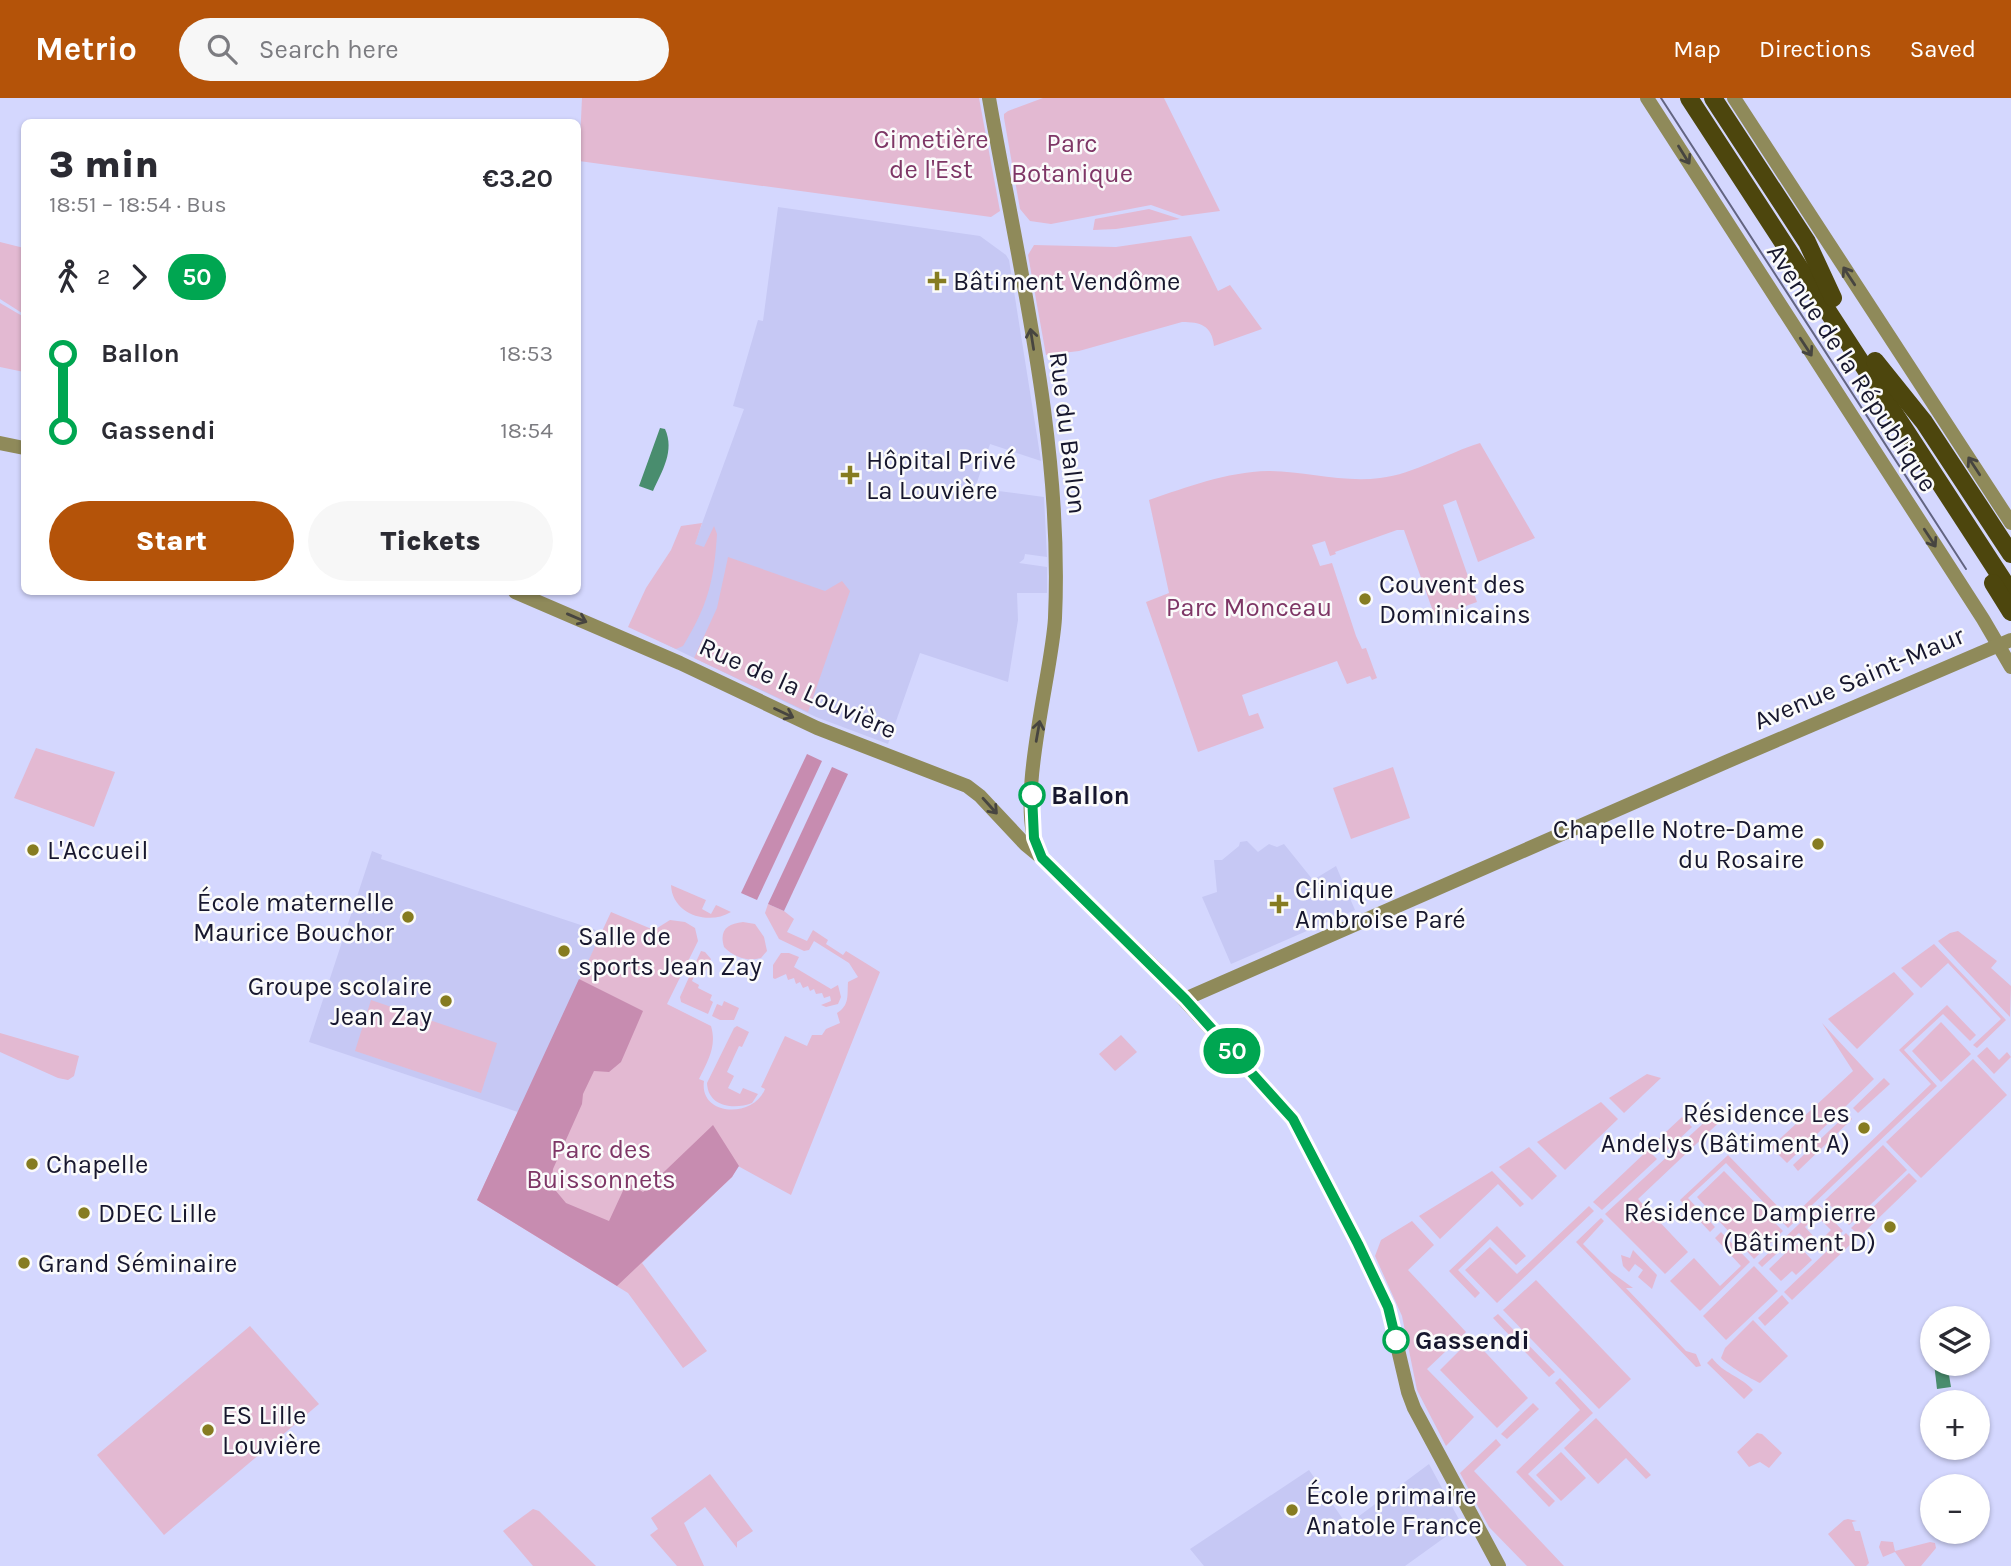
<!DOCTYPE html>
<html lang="en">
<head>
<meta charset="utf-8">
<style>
	body { margin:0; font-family:Karla,sans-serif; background:#f7f7f7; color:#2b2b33; height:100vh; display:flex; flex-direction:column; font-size:26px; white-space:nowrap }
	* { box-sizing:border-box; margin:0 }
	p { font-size:23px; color:#7c7c81 }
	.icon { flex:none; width:38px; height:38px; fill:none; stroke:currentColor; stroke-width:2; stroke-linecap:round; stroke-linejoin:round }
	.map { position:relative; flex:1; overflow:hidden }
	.details { position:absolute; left:21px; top:21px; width:560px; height:476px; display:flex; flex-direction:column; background:#fff; border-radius:10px; box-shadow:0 2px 5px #0004 }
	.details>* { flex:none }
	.badge { padding:0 14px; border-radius:23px; font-size:24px; line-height:46px }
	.buttons { position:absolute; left:1920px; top:1208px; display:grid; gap:14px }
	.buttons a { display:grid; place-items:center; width:70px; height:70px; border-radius:50%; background:#fff; box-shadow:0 2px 5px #0004; font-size:35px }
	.map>.badge { position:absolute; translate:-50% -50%; box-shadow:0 0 0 4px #fff }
	.legs { display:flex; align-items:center; gap:10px; height:77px; padding:0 28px; font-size:23px }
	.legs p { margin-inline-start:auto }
	.head { display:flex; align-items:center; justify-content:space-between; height:119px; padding:0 28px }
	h1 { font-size:38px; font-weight:800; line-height:52px }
	.cta { display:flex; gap:14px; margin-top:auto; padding:14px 28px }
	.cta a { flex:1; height:80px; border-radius:42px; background:#b45309; color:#fff; font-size:28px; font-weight:800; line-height:80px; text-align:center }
	.cta a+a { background:#f7f7f7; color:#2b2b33 }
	ul { padding:0 28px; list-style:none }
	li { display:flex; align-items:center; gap:24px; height:77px; font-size:26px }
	li i { display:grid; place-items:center; width:10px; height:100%; margin:0 9px; background:currentColor }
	li i::after { content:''; width:18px; height:18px; margin:-9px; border:5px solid; border-radius:50%; background:#fff }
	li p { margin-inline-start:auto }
	li:first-child i { background:linear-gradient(#0000 50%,currentColor 0) }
	li:last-child i { background:linear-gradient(currentColor 50%,#0000 0) }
	header { display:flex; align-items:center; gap:42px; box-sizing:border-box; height:98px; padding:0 35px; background:#b45309; color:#fff }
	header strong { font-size:33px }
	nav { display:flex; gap:38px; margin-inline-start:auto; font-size:24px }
	.search { width:490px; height:63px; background:#f7f7f7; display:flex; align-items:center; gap:18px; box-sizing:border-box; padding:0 24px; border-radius:38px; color:#7c7c81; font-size:26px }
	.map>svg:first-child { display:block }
</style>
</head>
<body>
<header>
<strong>Metrio</strong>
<div class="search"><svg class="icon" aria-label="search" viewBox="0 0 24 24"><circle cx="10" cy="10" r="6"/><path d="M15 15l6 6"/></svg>Search here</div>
<nav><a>Map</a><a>Directions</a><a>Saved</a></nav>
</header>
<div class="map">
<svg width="2011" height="1468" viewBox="0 0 2011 1468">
	<rect width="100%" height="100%" fill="#d4d7fe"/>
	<g fill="#c6c8f4">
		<path d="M 778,109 L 980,138 L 1006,157 L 1009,162 L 1041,363 L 990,346 L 975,390 L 1044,399 L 1047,459 L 1025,456 L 1024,461 L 1019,465 L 1047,469 L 1047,495 L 1017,495 L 1018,522 L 1008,584 L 920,555 L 888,646 L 816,619 L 659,543 L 744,311 L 733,308 L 758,222 L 763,223 Z"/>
		<path d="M 1247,743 L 1258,754 L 1269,746 L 1277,749 L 1284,746 L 1313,782 L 1336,768 L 1355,812 L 1231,866 L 1202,799 L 1217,794 L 1214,762 L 1222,762 L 1239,748 L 1240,744 Z"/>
		<path d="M 372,753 L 382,757 L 381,761 L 602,834 L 518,1014 L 309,944 Z"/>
		<path d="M 1429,1366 L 1462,1427 L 1405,1468 L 1204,1468 L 1190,1451 L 1309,1372 L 1347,1427 Z"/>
	</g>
	<g fill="#e3b9d2">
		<path d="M 582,0 L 979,0 L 1000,113 L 991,119 L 579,63 Z"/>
		<path d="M 1043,0 L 1164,0 L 1220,113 L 1182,118 L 1151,107 L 1051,126 L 1030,123 L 1020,111 L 1004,20 L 1004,16 L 1008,13 Z"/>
		<path d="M 1149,111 L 1180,121 L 1116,131 L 1093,132 L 1095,121 Z"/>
		<path d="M 1191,138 L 1218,193 L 1230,187 L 1262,231 L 1214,248 C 1212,227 1200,224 1182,224 L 1079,253 L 1046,257 L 1028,157 L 1034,147 L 1116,149 Z"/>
		<path d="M 0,144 L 24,150 L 24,205 L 22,215 L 0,201 Z"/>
		<path d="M 0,205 L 24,219 L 24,274 L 0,269 Z"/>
		<path d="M 1480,345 L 1535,440 L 1478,464 L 1456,402 L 1443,407 L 1477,504 L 1435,519 L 1404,432 L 1397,432 L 1335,454 L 1336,456 L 1330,458 L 1325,443 L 1312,447 L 1320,468 L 1332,465 L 1356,538 L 1362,551 L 1366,550 L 1377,580 L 1372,582 L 1370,578 L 1347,586 L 1337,563 L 1242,597 L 1249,618 L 1258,615 L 1264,630 L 1198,654 L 1146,504 L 1169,495 L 1149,402 C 1187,389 1226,374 1268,373 C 1305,373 1343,385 1380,380 C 1415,376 1447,355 1480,345 Z"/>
		<path d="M 702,425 L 695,446 L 704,449 L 714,428 L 717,436 C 714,483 708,507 683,548 L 676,551 L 628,529 L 646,490 L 671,452 L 681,428 Z"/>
		<path d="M 728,459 L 825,493 L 842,483 L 850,493 L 808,614 L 694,560 L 717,510 Z"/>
		<path d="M 36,650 L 115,674 L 94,729 L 14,700 Z"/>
		<path d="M 1393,669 L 1410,720 L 1351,741 L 1333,690 Z"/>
		<path d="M 671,787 L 706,802 L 702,811 L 711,816 L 716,807 L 731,814 C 708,828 672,816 671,787 Z"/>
		<path d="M 768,806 L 784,813 L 794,821 L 787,834 L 807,843 L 813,832 L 828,842 L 826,846 L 843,857 L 846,853 L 880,874 L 791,1097 L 738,1068 L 732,1079 L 642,1165 L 707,1253 L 683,1270 L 628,1195 L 477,1102 L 611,814 L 654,832 L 670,822 L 685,824 L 695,830 L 698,843 L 667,906 L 711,928 C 717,948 708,963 699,981 L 704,983 C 699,1018 753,1021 765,991 L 761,989 L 785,938 L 807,948 L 812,937 L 822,937 L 826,931 L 840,925 L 837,915 C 850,907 847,897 848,884 L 858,879 L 849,865 L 814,843 L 809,852 L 804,853 L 779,841 L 765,815 Z"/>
		<path d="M 743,824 L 755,826 L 764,839 L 767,853 L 761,860 C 747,864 734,859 724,849 C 719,832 727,826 743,824 Z"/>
		<path d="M 1958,833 L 1997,863 L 1991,870 L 2011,888 L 2010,919 L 1938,843 L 1950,835 Z"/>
		<path d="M 1934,846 L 2006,922 L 1977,950 L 1973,947 L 2001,921 L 1948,865 L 1921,890 L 1901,870 Z"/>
		<path d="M 701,853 L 705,854 L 711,861 L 705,873 L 698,870 L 692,883 L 699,887 L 698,890 L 712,897 L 710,902 L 713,904 L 708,916 L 681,904 L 680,899 Z"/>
		<path d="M 781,855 L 789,855 L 799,859 L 794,869 L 831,891 L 838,887 L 841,899 L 838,906 L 826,909 L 821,907 L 831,903 L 830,898 L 824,900 L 822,895 L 816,896 L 814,891 L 810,893 L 808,888 L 803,890 L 800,884 L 796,886 L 794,880 L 788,882 L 786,876 L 775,881 L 773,880 L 773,867 Z"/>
		<path d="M 1894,874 L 1914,896 L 1857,951 L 1828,921 Z"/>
		<path d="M 371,902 L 497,945 L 481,995 L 355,953 Z"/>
		<path d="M 724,903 L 739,910 L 734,922 L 720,922 L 712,918 L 717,906 L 722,908 Z"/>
		<path d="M 1947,907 L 1976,937 L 1970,943 L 1943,916 L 1904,952 L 1937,988 L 1788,1130 L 1726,1065 L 1688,1100 L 1715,1129 L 1710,1134 L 1680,1102 L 1728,1057 L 1790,1121 L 1931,986 L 1899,952 Z"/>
		<path d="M 1941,924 L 1971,956 L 1941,984 L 1912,953 Z"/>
		<path d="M 1822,925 L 1874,981 L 1787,1065 L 1771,1049 L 1853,973 Z"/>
		<path d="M 737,928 L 749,934 L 742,949 L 739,948 L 727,974 L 734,978 L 728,990 L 740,996 L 743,990 L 758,996 L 752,1005 C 734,1012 708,1009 707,985 L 734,930 Z"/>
		<path d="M 0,935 L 79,958 L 74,978 L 68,982 L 58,980 L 0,954 Z"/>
		<path d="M 1121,937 L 1137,954 L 1115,973 L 1099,956 Z"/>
		<path d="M 1987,949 L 1999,962 L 2007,954 L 2011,959 L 1994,976 L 1977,958 Z"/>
		<path d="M 1973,961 L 2007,997 L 1921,1080 L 1886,1044 Z"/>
		<path d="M 1647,976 L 1661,980 L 1624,1015 L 1609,1000 Z"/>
		<path d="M 1884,980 L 1890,986 L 1858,1015 L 1853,1010 Z"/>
		<path d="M 1601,1004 L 1618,1021 L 1565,1072 L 1537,1044 Z"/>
		<path d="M 1722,1008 L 1729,1015 L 1638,1101 L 1688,1154 L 1665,1176 L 1605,1116 Z"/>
		<path d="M 1847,1016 L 1852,1021 L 1798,1073 L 1793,1067 Z"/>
		<path d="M 1682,1019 L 1692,1029 L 1663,1056 L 1653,1046 Z"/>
		<path d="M 1883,1047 L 1907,1072 L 1849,1127 L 1825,1102 Z"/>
		<path d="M 1529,1049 L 1557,1078 L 1532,1102 L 1499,1069 Z"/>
		<path d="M 1648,1052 L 1657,1061 L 1602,1112 L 1593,1104 Z"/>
		<path d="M 1492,1073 L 1524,1106 L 1520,1109 L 1498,1086 L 1440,1141 L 1419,1118 Z"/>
		<path d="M 1724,1073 L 1783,1133 L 1754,1161 L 1697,1099 Z"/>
		<path d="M 1909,1075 L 1917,1083 L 1860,1138 L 1851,1130 Z"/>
		<path d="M 1819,1107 L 1823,1111 L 1805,1129 L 1816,1141 L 1810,1147 L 1799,1135 L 1762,1169 L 1758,1165 Z"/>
		<path d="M 1589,1108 L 1594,1113 L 1497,1205 L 1465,1172 L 1490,1149 L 1517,1176 Z"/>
		<path d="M 1826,1115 L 1843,1133 L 1820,1155 L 1814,1149 L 1831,1132 L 1820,1121 Z"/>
		<path d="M 1601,1120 L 1604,1123 L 1583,1146 L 1611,1174 L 1633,1190 L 1626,1190 L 1686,1253 L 1696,1256 L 1701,1268 L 1696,1269 L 1576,1144 Z"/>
		<path d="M 1412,1123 L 1434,1147 L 1408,1172 L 1466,1234 L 1427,1271 L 1474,1319 L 1446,1348 L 1417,1292 L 1402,1218 L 1375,1158 L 1381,1142 Z"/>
		<path d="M 1497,1128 L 1526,1158 L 1516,1167 L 1490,1141 L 1458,1172 L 1480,1195 L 1475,1200 L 1449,1173 Z"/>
		<path d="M 1721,1134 L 1750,1164 L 1700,1213 L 1670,1183 L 1694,1160 L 1720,1188 L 1741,1168 L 1715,1140 Z"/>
		<path d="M 1846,1135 L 1854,1143 L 1792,1202 L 1784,1194 Z"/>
		<path d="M 1796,1145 L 1812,1162 L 1796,1177 L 1792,1173 L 1781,1183 L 1769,1171 Z"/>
		<path d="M 1633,1152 L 1657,1177 L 1652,1191 L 1638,1179 L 1643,1172 L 1635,1166 L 1629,1174 L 1623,1168 L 1621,1157 L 1630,1160 Z"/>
		<path d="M 1754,1168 L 1778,1193 L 1726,1242 L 1703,1218 Z"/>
		<path d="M 1536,1182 L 1631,1281 L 1599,1311 L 1503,1212 Z"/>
		<path d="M 1782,1197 L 1789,1205 L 1765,1228 L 1758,1220 Z"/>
		<path d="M 1498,1216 L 1555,1274 L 1549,1279 L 1493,1220 Z"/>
		<path d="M 1753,1222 L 1788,1258 L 1760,1285 C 1751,1281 1727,1267 1721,1260 L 1725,1250 Z"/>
		<path d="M 250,1228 L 319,1306 L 164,1437 L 97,1357 Z"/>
		<path d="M 1472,1240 L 1528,1300 L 1497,1330 L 1440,1272 Z"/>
		<path d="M 1712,1260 C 1724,1276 1739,1277 1753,1292 L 1744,1301 L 1707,1265 Z"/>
		<path d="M 1560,1280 L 1593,1315 L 1528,1376 L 1555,1403 L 1549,1409 L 1516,1374 L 1580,1312 L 1555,1285 Z"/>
		<path d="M 1533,1305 L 1539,1311 L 1507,1341 L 1501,1336 Z"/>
		<path d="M 1596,1320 L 1651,1377 L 1646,1381 L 1626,1360 L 1598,1386 L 1564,1350 Z"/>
		<path d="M 1757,1335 L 1762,1336 L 1782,1355 L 1769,1370 L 1760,1364 L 1749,1369 L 1737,1354 Z"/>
		<path d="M 1496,1341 L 1501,1347 L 1474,1373 L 1564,1468 L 1527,1468 L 1489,1429 L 1460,1375 Z"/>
		<path d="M 1561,1354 L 1586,1380 L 1561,1403 L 1536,1377 Z"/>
		<path d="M 710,1376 L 753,1433 L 737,1444 L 737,1450 L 705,1409 L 684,1425 L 704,1468 L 677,1468 L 650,1437 L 658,1431 L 651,1420 Z"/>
		<path d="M 533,1411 L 539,1413 L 596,1468 L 533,1468 L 503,1433 Z"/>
		<path d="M 1848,1421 L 1857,1423 L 1852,1424 L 1855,1433 L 1860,1433 L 1869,1465 L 1866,1468 L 1855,1468 L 1828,1436 L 1844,1422 Z"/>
		<path d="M 1881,1443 L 1893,1444 L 1895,1453 L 1930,1444 L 1935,1445 L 1936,1450 L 1921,1468 L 1905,1468 L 1895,1454 L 1883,1459 L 1879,1449 Z"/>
	</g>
	<g fill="#c78cb0">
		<path d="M 807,656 L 822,663 L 757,802 L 741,795 Z"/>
		<path d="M 832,669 L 848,676 L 784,813 L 768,806 Z"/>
		<path d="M 579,881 L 643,913 L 621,964 L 609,974 L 594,973 L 583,996 L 582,1006 L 553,1071 L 551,1087 L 566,1105 L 609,1123 L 627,1084 L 643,1094 L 713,1027 L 739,1068 L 732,1079 L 617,1188 L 477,1102 Z"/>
	</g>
	<g fill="#498d6e">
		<path d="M 660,330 L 665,331 C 675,353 662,373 653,393 L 639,388 Z"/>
		<path d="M 1934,1265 L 1947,1265 L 1951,1289 L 1937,1291 Z"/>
	</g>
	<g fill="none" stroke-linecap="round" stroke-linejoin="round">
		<g stroke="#8f8a5a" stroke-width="14">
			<path d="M 989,0 C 1019,171 1063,345 1055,520 C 1052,577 1013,709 1040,756"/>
			<path d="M 1647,0 L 1983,521 L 2011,569"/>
			<path d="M 1734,0 L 2011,425"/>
			<path d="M 0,345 L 24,350"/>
			<path d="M 515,494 L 680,565 L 817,630 L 967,688 L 980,698 L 1025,746 L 1042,760 L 1156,871 L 1293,1021 L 1358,1146 L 1388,1209 L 1408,1294 L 1414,1310 L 1499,1468"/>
			<path d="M 1185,901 L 1726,664 L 2011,542"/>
		</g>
		<g stroke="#4d460d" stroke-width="18">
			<path d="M 1689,0 L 2010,493"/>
			<path d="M 1713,0 L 1807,144 L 1833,200"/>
			<path d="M 1875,263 L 1924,324 L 2011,456"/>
			<path d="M 1993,485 L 2011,514"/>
		</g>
		<path stroke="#636582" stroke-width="2" d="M 1661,0 L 1966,471"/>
	</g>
	<defs><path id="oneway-shaft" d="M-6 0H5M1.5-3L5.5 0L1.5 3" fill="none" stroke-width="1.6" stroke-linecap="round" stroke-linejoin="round" transform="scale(1.75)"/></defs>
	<g stroke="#474540">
		<use href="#oneway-shaft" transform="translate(1684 57) rotate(58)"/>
		<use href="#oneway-shaft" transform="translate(1849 178) rotate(-123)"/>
		<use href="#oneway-shaft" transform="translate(1032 241) rotate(-99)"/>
		<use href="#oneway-shaft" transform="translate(1806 249) rotate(57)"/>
		<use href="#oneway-shaft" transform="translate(1974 368) rotate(-123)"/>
		<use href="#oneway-shaft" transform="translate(1930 440) rotate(57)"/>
		<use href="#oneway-shaft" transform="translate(577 520) rotate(23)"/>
		<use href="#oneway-shaft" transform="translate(784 615) rotate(25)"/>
		<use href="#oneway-shaft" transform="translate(1038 633) rotate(-80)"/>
		<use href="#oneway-shaft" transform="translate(990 708) rotate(48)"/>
	</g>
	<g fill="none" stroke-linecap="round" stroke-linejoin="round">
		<g stroke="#fff" stroke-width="16">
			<path id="line-1" d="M 1032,697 L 1034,740 L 1042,760 L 1185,901 L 1293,1021 L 1358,1146 L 1388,1209 L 1396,1242"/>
		</g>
		<use href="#line-1" stroke="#00a651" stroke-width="10"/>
	</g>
	<g fill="#867c21" stroke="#fbfbfb" stroke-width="2.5">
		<path d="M933.5 172.5h7v7h7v7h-7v7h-7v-7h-7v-7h7z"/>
		<path d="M846.5 366.5h7v7h7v7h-7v7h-7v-7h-7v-7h7z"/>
		<circle cx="1365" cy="501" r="7"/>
		<circle cx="1818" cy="746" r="7"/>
		<circle cx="33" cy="752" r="7"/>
		<path d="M1275.5 795.5h7v7h7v7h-7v7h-7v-7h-7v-7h7z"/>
		<circle cx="408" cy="819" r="7"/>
		<circle cx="564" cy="853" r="7"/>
		<circle cx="446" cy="903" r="7"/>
		<circle cx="1864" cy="1030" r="7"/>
		<circle cx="32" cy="1066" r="7"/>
		<circle cx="84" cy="1115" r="7"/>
		<circle cx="1890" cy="1129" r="7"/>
		<circle cx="24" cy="1165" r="7"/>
		<circle cx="208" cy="1332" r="7"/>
		<circle cx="1292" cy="1412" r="7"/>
	</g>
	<g fill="#fff" stroke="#00a651" stroke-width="3.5">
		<circle cx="1032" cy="697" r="12"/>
		<circle cx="1396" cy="1242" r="12"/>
	</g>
	<g text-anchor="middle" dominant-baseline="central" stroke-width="5" stroke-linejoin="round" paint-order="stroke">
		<g font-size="26" fill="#7e3666" stroke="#fbfbfb">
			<text x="931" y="41">Cimetière<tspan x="931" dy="30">de l'Est</tspan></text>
			<text x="1072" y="45">Parc<tspan x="1072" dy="30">Botanique</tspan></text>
			<text x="1249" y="509">Parc Monceau</text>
			<text x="601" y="1051">Parc des<tspan x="601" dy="30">Buissonnets</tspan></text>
		</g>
		<g font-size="26" fill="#17172e" stroke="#fbfbfb" text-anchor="start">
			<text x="953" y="183">Bâtiment Vendôme</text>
			<text x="866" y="362">Hôpital Privé<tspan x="866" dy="30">La Louvière</tspan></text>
			<text x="1379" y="486">Couvent des<tspan x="1379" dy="30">Dominicains</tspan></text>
			<text x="1804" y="731" text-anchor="end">Chapelle Notre-Dame<tspan x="1804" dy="30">du Rosaire</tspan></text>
			<text x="47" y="752">L'Accueil</text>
			<text x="1295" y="791">Clinique<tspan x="1295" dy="30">Ambroise Paré</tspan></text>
			<text x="394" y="804" text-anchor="end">École maternelle<tspan x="394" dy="30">Maurice Bouchor</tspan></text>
			<text x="578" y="838">Salle de<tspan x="578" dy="30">sports Jean Zay</tspan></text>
			<text x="432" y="888" text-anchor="end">Groupe scolaire<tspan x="432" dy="30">Jean Zay</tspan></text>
			<text x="1850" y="1015" text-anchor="end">Résidence Les<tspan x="1850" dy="30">Andelys (Bâtiment A)</tspan></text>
			<text x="46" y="1066">Chapelle</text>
			<text x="1876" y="1114" text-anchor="end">Résidence Dampierre<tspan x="1876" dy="30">(Bâtiment D)</tspan></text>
			<text x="98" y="1115">DDEC Lille</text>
			<text x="38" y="1165">Grand Séminaire</text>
			<text x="222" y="1317">ES Lille<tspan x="222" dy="30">Louvière</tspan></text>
			<text x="1306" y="1397">École primaire<tspan x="1306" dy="30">Anatole France</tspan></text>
		</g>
		<g font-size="26" fill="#17172e" stroke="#fbfbfb">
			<text transform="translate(1852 270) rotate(57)">Avenue de la République</text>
			<text transform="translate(1068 335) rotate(83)">Rue du Ballon</text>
			<text transform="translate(1859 580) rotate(-23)">Avenue Saint-Maur</text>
			<text transform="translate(798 590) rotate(24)">Rue de la Louvière</text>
		</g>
		<g font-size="26" font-weight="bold" fill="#17172e" stroke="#fbfbfb" text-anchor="start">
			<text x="1051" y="697">Ballon</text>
			<text x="1415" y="1242">Gassendi</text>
		</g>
	</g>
</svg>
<div class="buttons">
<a><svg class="icon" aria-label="layers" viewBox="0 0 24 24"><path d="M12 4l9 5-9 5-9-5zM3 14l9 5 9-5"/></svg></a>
<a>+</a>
<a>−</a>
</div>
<b class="badge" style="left:1232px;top:953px;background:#00a651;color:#fff">50</b>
<section class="details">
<div class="head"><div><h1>3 min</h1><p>18:51 – 18:54 · Bus</p></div><b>€3.20</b></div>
<div class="legs"><svg class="icon" aria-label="walk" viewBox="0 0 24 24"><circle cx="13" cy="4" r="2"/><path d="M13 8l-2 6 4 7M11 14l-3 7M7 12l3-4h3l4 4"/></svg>2<svg class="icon" aria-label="forward" viewBox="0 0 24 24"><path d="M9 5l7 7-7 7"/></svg><b class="badge" style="background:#00a651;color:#fff">50</b></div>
<ul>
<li><i style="color:#00a651"></i><b>Ballon</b><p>18:53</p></li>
<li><i style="color:#00a651"></i><b>Gassendi</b><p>18:54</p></li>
</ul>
<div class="cta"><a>Start</a><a>Tickets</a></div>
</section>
</div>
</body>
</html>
